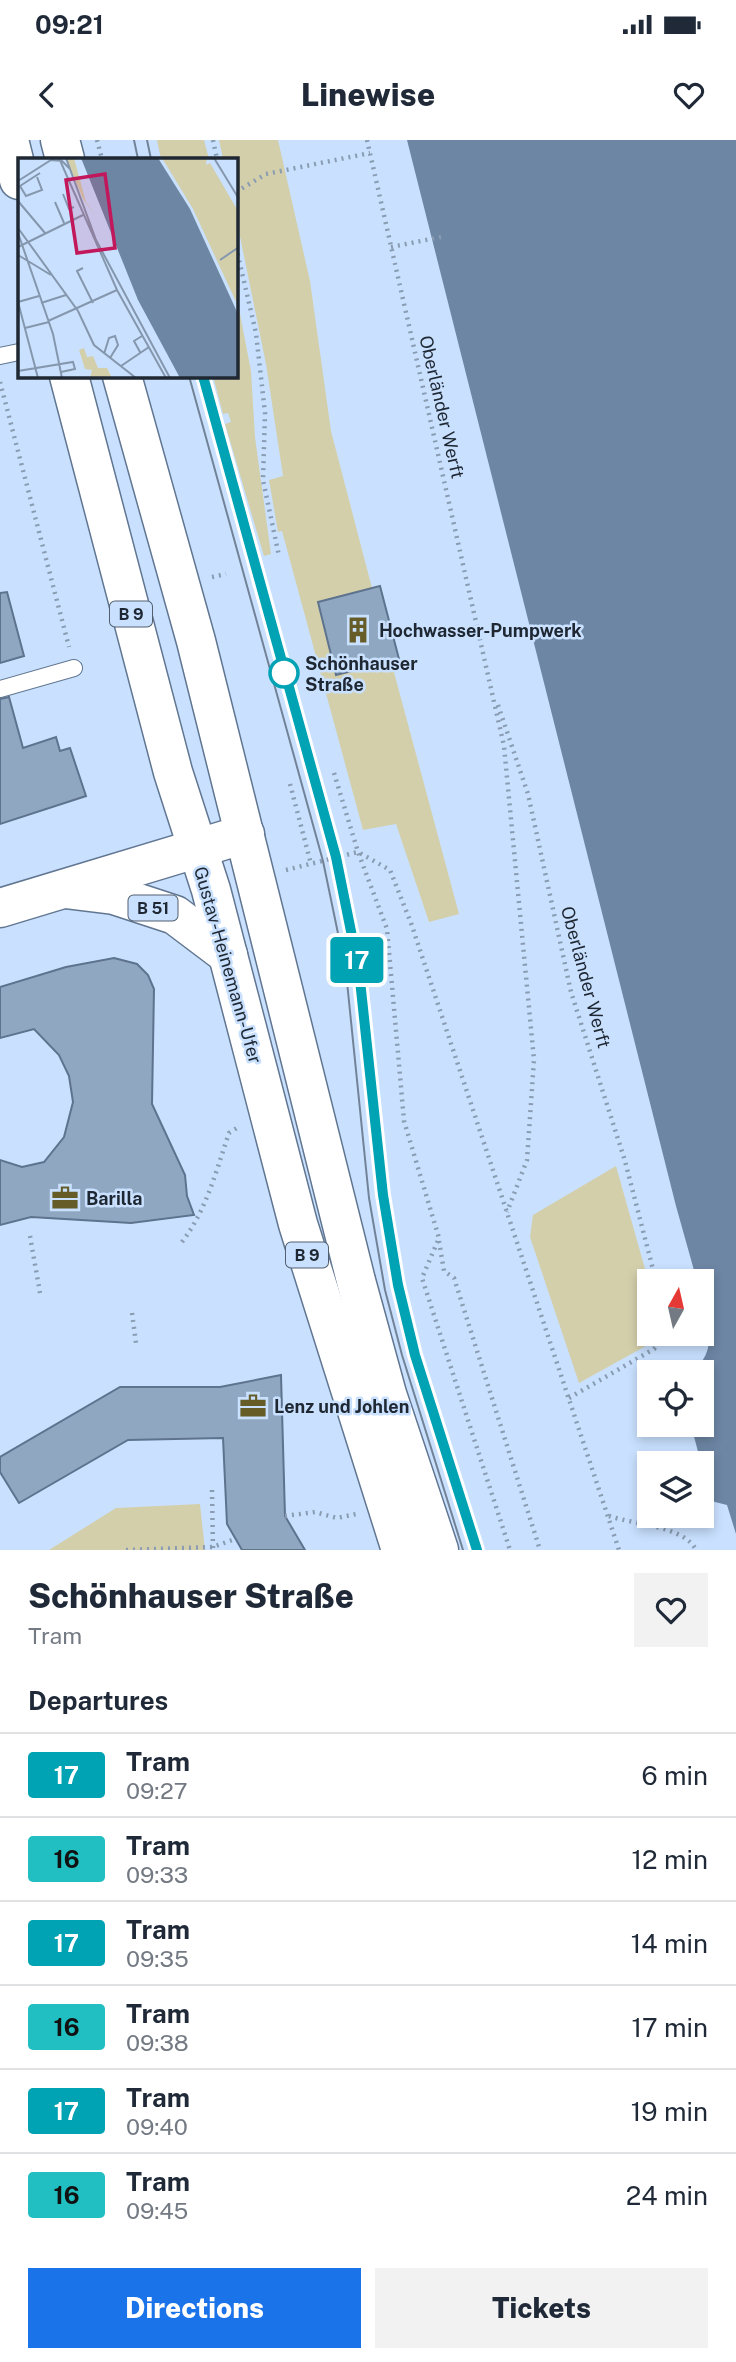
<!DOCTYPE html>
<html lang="en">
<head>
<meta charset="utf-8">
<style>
	body { margin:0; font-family:"Public Sans",sans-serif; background:#f2f2f3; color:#1f2937; height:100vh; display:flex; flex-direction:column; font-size:26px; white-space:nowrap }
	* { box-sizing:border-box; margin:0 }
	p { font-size:23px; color:#747a83 }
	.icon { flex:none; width:38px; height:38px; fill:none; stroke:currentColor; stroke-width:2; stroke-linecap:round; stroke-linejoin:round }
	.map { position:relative; height:1410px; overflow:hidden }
	.sheet { display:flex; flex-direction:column; background:#fff; flex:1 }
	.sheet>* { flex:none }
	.badge { padding:0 14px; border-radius:5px; font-size:24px; line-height:46px }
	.needle { width:46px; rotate:8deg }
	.controls { position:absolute; left:637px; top:1129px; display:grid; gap:14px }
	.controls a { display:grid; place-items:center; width:77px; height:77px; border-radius:0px; background:#fff; box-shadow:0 4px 10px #0003; font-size:35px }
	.map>.badge { position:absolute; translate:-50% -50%; box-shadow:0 0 0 4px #fff }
	h2 { padding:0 28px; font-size:26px; line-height:63px }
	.round { display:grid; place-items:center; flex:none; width:74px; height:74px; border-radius:0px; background:#f2f2f3 }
	.head { display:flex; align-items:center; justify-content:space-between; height:119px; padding:0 28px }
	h1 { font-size:33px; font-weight:800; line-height:52px }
	.action { display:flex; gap:14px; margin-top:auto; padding:14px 28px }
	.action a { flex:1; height:80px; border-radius:0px; background:#1a73e8; color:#fff; font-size:28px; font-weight:800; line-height:80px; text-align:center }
	.action a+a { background:#f2f2f3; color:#1f2937 }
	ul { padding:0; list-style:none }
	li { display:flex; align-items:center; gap:21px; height:84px; padding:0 28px; border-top:2px solid #e0e1e3 }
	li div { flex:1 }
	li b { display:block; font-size:26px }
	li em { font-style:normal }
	li .badge { min-width:77px; font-weight:700; text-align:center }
	.status { display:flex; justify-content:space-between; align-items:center; height:49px; padding:0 35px; background:#fff; direction:ltr }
	.status svg { height:19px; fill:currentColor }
	header { display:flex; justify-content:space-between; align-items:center; height:91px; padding:0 28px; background:#fff; font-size:32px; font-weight:800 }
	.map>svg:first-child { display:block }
</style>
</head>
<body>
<div class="status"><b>09:21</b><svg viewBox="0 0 49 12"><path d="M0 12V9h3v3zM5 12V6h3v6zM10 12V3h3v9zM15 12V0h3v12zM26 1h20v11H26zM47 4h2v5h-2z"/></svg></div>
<header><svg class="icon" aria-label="back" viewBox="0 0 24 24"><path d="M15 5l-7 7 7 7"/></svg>Linewise<svg class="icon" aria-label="heart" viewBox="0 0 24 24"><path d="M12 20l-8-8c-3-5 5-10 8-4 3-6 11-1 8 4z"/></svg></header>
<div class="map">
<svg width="736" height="1410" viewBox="0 0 736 1410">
	<rect width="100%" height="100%" fill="#c9e1ff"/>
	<g fill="#d4cfab">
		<path d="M 157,0 L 204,0 L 209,19 L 161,19 Z"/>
		<path d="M 219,0 L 278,0 L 310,141 L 331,291 L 372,448 L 318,463 L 336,535 L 391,521 L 459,774 L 429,782 L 396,684 L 363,690 L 282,391 L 278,392 L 269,340 L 283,336 L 266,224 L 236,77 L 236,19 L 223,19 Z"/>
		<path d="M 236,153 L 251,231 L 255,297 L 271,414 L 264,416 L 225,284 L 231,282 L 228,273 L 223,274 L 213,236 L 236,236 Z"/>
		<path d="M 616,1026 L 649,1143 L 649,1194 L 658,1194 L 653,1202 L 579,1243 L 530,1097 L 533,1075 Z"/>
		<path d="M 200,1364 L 205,1410 L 49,1410 L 116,1368 Z"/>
	</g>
	<path fill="#6d86a4" d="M 407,0 L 736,0 L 736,1394 L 727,1365 L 711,1361 L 691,1285 L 702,1284 L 702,1232 L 691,1232 C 724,1209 702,1173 702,1141 L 697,1141 L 676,1066 Z"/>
	<g fill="#90a7c2" stroke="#5e738d" stroke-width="2">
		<path d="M 380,446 L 399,519 L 336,535 L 318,462 Z"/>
		<path d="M 7,452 L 24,516 L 0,523 L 0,453 Z"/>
		<path d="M 9,557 L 23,608 L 56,597 L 60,611 L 70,608 L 86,656 L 0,684 L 0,559 Z"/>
		<path d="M 114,818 L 137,824 L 148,835 L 154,849 L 152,964 L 185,1035 L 187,1056 L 194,1075 L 131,1083 L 31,1077 L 0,1085 L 0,1020 L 22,1027 L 44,1022 L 64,997 L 73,962 L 69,936 L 59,915 L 34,889 L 0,898 L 0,847 L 66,827 Z"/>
		<path d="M 281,1235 L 285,1376 L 305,1410 L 242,1410 L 227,1384 L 223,1298 L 128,1300 L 19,1363 L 0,1332 L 0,1317 L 120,1247 L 220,1247 Z"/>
	</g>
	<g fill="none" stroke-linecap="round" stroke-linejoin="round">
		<g stroke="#617691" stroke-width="18">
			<g id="lane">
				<path d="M 0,216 L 19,212"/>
				<path d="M 0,549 L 74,528"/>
			</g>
		</g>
		<g stroke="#617691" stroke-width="41">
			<path id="secondary" d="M 0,768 L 245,694"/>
		</g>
		<g stroke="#617691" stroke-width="41">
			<g id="primary">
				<path d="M 9,0 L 19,40"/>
				<path d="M 60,0 L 65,19"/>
				<path d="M 69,236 L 173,632 L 211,750 L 298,1084 L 401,1410"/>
				<path d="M 122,236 L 196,501 L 356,1141 L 387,1254 L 439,1410"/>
				<path d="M 65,749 L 114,755 L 175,775 L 228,815"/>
			</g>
		</g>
		<g stroke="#899cb2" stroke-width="4.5" stroke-dasharray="2 5" stroke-linecap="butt">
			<path d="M 97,0 L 102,19"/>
			<path d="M 213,0 L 217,19"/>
			<path d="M 367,0 L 504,606 L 534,920 L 527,1020 L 507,1072"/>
			<path d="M 236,52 L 266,34 L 370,13"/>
			<path d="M 236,107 L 256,193 L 265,273 L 263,340 L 279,416"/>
			<path d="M 391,107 L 441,97"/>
			<path d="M 0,242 L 69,507"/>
			<path d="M 212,437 L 226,434"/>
			<path d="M 498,565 L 528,654 L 571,852 L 625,1021 L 656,1141"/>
			<path d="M 334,633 L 358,712 L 387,789 L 404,981 L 439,1098 L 422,1138 L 510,1410"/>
			<path d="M 290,644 L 311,724"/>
			<path d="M 286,730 L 358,712 L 390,730 L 411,783 L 619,1410"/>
			<path d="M 30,1096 L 40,1153"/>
			<path d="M 439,1101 L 444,1131 L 454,1138 L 540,1410"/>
			<path d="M 182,1102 C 207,1069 216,1031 229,993 L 240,986"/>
			<path d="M 132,1173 L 136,1203"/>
			<path d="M 569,1258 L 654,1209 L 667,1194"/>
			<path d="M 212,1350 L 213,1410"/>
			<path d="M 285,1376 L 315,1372 L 337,1378 L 356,1374"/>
			<path d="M 609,1376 C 636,1385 684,1386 696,1410"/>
			<path d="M 126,1410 L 213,1407 L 235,1399"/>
		</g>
		<use href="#lane" stroke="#fff" stroke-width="16"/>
		<use href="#secondary" stroke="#fff" stroke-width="38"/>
		<use href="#primary" stroke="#fff" stroke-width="38"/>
		<g stroke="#728397" stroke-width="2">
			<path d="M 134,0 L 138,19"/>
			<path d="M 147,0 L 151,19"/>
			<path d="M 189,236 L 323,721 L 346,832 L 369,1058 L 385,1150 L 402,1215 L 463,1410"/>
			<path d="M 203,236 L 336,717 L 359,831 L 383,1055 L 398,1145 L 415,1215 L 477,1410"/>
		</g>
	</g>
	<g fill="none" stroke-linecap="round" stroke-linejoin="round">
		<g stroke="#fff" stroke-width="16">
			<path id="line" d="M 203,236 L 336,717 L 359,831 L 383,1055 L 398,1145 L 415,1215 L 477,1410"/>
		</g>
		<use href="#line" stroke="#00a3b4" stroke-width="10"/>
	</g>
	<defs>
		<g id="building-bare" transform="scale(2.1)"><path d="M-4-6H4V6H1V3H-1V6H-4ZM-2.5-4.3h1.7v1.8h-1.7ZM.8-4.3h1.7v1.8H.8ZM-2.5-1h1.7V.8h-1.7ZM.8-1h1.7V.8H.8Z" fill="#655c28" stroke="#c9e1ff" stroke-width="2.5" paint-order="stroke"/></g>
		<g id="office-bare" transform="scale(2.1)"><path d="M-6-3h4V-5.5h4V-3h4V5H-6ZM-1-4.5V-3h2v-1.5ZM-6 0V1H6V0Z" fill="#655c28" stroke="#c9e1ff" stroke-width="2.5" paint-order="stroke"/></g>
	</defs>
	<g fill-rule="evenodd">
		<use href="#building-bare" x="358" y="490"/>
		<use href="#office-bare" x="65" y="1058"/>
		<use href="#office-bare" x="253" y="1266"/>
	</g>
	<circle fill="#fff" stroke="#00a3b4" stroke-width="3.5" cx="284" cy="533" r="14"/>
	<g text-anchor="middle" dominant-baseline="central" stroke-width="5" stroke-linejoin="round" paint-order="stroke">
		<g fill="#c9e1ff" stroke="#515f70" stroke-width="2">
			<rect x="110" y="461.5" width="42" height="25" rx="5"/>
			<rect x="128.5" y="755.5" width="49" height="25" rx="5"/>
			<rect x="286" y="1102.5" width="42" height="25" rx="5"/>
		</g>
		<g font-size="16" font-weight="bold" fill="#1e2732">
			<text x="131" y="474">B 9</text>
			<text x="153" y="768">B 51</text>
			<text x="307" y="1115">B 9</text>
		</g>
		<g font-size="18" fill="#1e2732" stroke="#c9e1ff">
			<text transform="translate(442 267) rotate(77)">Oberländer Werft</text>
			<text transform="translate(228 825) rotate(74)">Gustav-Heinemann-Ufer</text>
			<text transform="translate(586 837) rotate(75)">Oberländer Werft</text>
		</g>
		<g font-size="18" font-weight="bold" fill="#1e2732" stroke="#c9e1ff" text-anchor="start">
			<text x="379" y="490">Hochwasser-Pumpwerk</text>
			<text x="86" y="1058">Barilla</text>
			<text x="274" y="1266">Lenz und Johlen</text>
		</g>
		<g font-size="18" font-weight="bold" fill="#1e2732" stroke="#c9e1ff" text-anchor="start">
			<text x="305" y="523">Schönhauser<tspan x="305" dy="21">Straße</tspan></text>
		</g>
	</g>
	<g transform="translate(18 18)">
		<rect width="220" height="220" fill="#c9e1ff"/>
		<path d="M 48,0 L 56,0 L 68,44 L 78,58 L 65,41 ZM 144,0 L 189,0 L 188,7 L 192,5 L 220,53 L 220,148 L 175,51 ZM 66,190 L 69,199 L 75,198 L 80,210 L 89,210 L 94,220 L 72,220 L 74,212 L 67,211 L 61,192 Z" fill="#d4cfab"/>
		<path d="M 63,0 L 140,0 L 172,51 L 220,156 L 220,220 L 162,220 L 120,142 Z" fill="#6d86a4"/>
		<path fill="none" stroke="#8597ad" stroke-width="2" d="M 41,0 L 99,132 L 148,220M 48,0 L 78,82 L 152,220M 196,0 L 221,41M 0,23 L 33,2 L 44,3 L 52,11M 2,28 L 8,38 L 24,32 L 19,19M 2,28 L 22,15M 45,36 L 51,51 L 56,49M 0,43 L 27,75M 37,44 L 46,65M 0,70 L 60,153 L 76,187 L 118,220M 0,75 L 35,176 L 44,220M 0,89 L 65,57M 0,97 L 33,117M 202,102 L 221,89M 65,110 L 59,113 L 75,145M 23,145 L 48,137M 30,163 L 99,132M 7,170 L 31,164M 122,194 L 116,183 L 124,178M 86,196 L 91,180 L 97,178 L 100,187 L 92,200M 103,208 L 131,189M 0,213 L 55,204 L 57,211 L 43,214M 20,220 L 0,144 L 21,138"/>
		<path fill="#c2185b" fill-opacity="0.15" stroke="#c2185b" stroke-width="3.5" d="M 87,16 L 97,90 L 59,95 L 48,22 Z"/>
		<rect width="220" height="220" fill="none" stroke="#1e2732" stroke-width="3.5"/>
	</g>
</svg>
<div class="controls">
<a><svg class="needle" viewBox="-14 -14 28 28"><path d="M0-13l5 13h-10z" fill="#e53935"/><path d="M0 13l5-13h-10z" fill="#747a83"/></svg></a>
<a><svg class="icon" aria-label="locate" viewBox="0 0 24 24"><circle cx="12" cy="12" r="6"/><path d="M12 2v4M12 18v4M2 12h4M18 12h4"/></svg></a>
<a><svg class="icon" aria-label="layers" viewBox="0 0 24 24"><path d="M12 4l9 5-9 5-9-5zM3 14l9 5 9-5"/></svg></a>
</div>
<b class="badge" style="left:357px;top:820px;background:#00a3b4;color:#fff">17</b>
</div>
<section class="sheet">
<div class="head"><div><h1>Schönhauser Straße</h1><p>Tram</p></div><a class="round"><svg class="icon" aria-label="heart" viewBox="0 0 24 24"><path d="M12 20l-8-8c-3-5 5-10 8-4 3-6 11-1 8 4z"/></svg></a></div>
<h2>Departures</h2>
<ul>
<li><span class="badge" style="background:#00a3b4;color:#fff">17</span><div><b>Tram</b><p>09:27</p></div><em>6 min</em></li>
<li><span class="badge" style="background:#21bfc1;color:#111">16</span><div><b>Tram</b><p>09:33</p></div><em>12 min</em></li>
<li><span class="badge" style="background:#00a3b4;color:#fff">17</span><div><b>Tram</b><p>09:35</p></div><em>14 min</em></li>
<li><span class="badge" style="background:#21bfc1;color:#111">16</span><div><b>Tram</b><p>09:38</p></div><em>17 min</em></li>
<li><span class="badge" style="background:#00a3b4;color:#fff">17</span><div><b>Tram</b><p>09:40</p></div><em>19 min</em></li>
<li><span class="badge" style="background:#21bfc1;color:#111">16</span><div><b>Tram</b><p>09:45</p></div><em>24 min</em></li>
</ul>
<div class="action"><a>Directions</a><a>Tickets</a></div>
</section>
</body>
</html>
